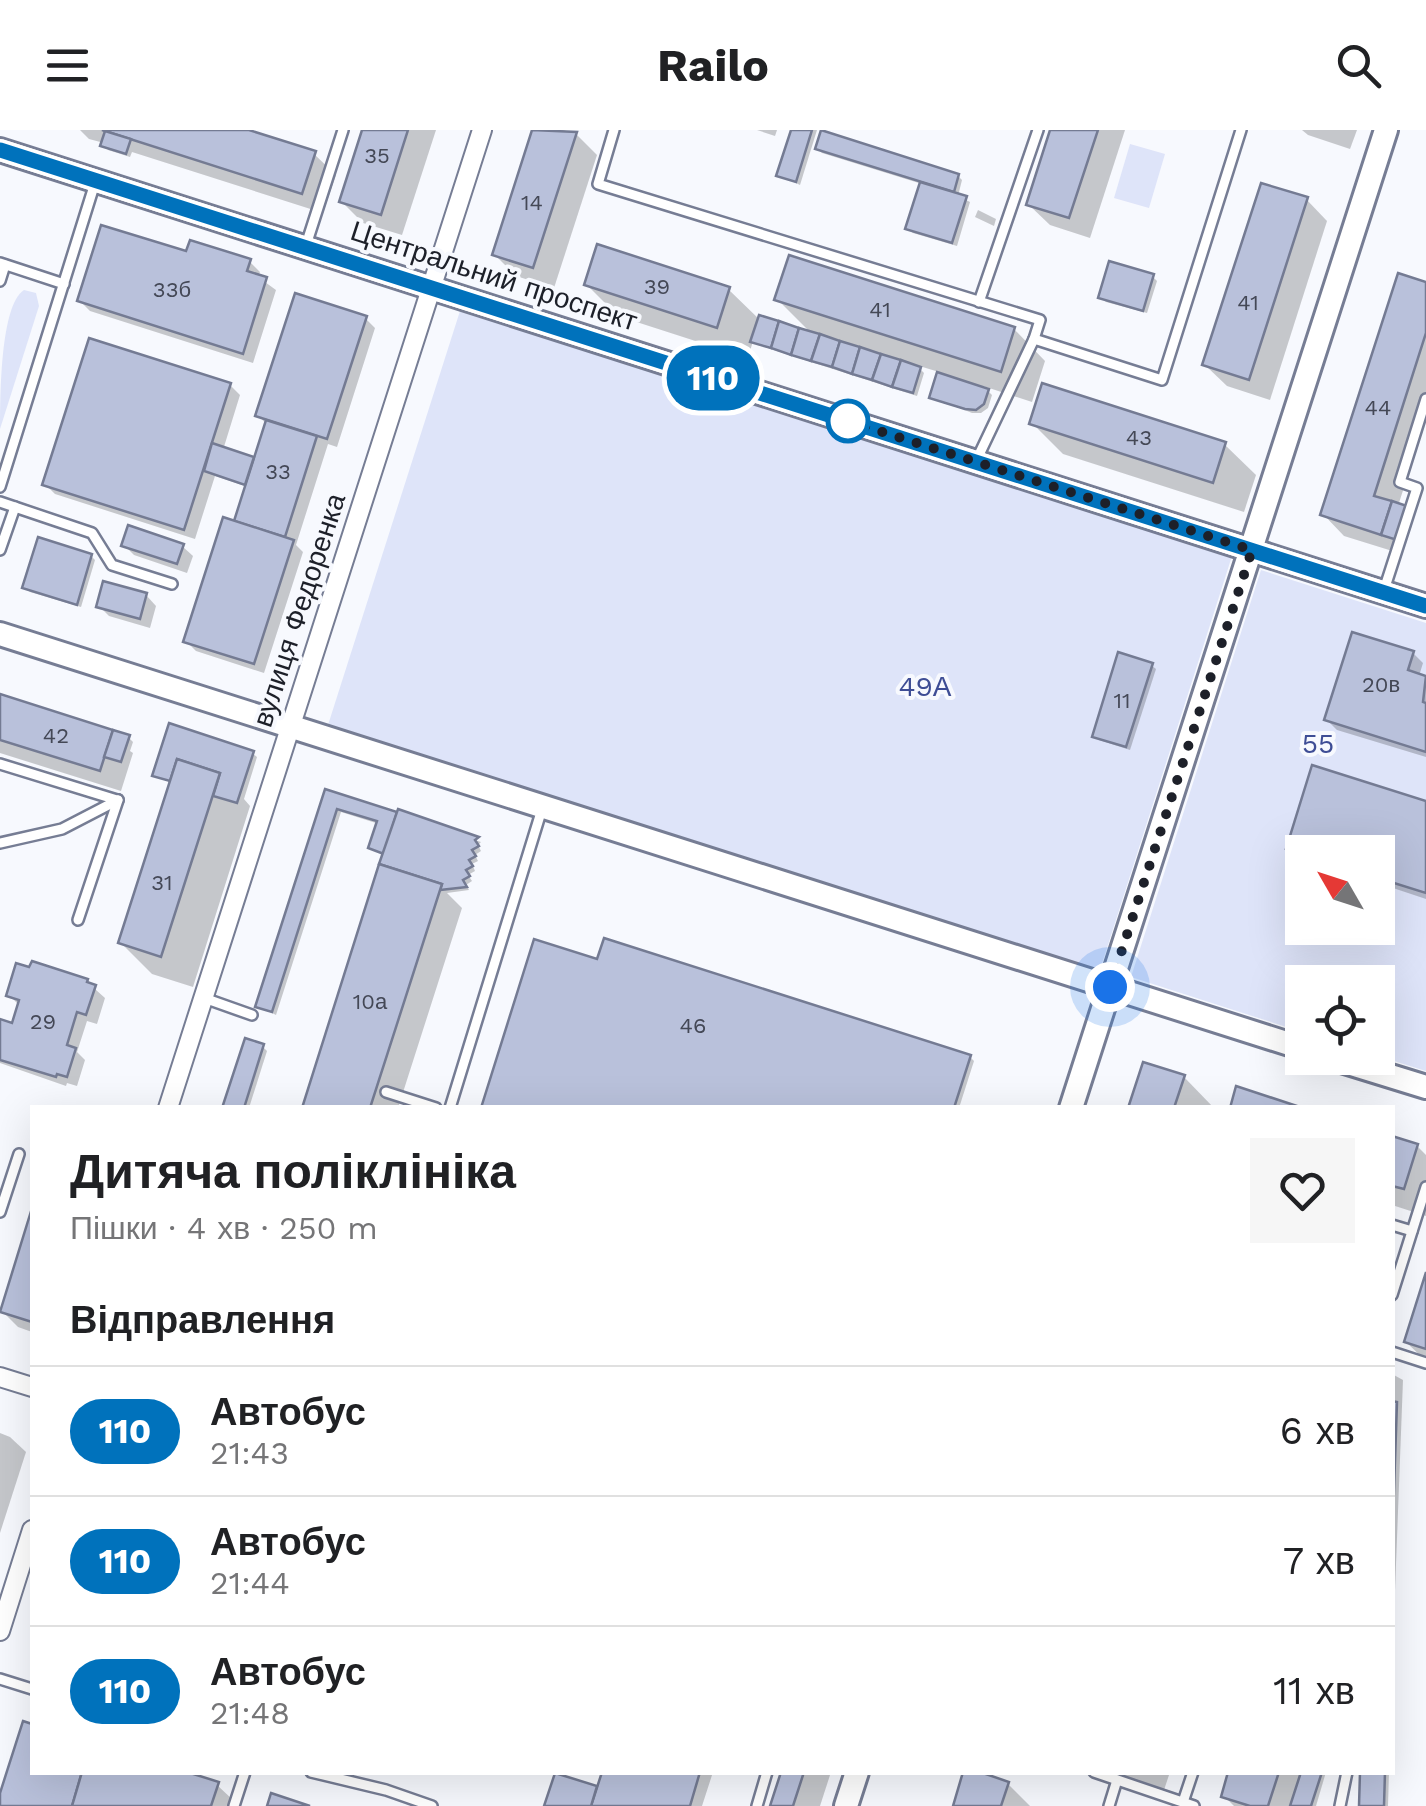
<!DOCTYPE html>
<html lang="uk">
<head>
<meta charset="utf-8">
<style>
	body { margin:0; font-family:"Work Sans",sans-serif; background:#f6f6f6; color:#202124; height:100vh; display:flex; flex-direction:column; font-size:38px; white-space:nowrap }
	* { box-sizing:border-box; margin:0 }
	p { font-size:32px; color:#757577 }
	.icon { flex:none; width:55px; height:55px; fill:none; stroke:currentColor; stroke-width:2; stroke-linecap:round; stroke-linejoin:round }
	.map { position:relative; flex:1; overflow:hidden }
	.side { position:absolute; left:30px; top:975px; width:1365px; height:670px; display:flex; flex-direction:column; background:#fff; border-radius:0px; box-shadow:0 10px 40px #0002 }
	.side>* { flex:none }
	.badge { padding:0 20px; border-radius:32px; font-size:35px; line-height:65px }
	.needle { width:65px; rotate:309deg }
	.fabs { position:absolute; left:1285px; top:705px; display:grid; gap:20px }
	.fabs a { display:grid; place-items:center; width:110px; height:110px; border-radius:0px; background:#fff; box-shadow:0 10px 40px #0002; font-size:50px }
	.you { position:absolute; width:50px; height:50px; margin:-25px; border:8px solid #fff; border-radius:50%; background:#1a73e8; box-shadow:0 0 0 15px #1a73e833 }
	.map>.badge { position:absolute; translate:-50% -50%; box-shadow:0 0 0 5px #fff }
	h2 { padding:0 40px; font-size:38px; line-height:90px }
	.round { display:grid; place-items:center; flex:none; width:105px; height:105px; border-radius:0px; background:#f6f6f6 }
	.overview { display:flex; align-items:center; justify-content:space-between; height:170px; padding:0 40px }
	h1 { font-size:48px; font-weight:700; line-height:75px }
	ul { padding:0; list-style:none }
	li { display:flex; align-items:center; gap:30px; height:130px; padding:0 40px; border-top:2px solid #e0e0e0 }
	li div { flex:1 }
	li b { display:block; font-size:38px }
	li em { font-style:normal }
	li .badge { min-width:110px; font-weight:700; text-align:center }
	header { display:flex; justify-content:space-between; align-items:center; height:130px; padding:0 40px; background:#fff; font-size:45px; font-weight:700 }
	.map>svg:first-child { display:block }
</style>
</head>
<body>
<header><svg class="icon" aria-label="menu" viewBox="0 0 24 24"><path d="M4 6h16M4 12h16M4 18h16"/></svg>Railo<svg class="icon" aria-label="search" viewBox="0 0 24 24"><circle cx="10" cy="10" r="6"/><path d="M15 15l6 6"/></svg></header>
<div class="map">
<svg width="1426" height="1676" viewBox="0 0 1426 1676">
	<rect width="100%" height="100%" fill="#f7f9fe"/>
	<g fill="#dee4f9" fill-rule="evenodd">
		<path d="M 1130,14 L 1165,24 L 1149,78 L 1114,68 Z"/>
		<path d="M 24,160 L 36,163 L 39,176 L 0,299 C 0,268 0,175 24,160 Z"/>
		<path d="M 460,181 L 1232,426 L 1100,840 L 328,595 Z"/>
		<path d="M 1261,440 L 1426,493 L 1426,941 L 1378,926 L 1378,852 L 1302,852 L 1302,902 L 1131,847 ZM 1302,722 L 1378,722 L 1378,798 L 1302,798 Z"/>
	</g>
	<g fill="#0003">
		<path d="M 80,0 L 240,0 L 314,24 L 336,45 L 323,83 L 132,22 L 130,27 L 108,20 L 104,13 L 89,9 Z"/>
		<path d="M 365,0 L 436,0 L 402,105 L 363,93 L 342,72 Z"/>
		<path d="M 535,0 L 563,0 L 576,4 L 597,25 L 554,158 L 516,146 L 494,124 Z"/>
		<path d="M 757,0 L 777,0 L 775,6 Z"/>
		<path d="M 793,0 L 817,0 L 800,55 L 779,45 Z"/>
		<path d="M 1052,0 L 1125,0 L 1090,108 L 1050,95 L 1028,74 Z"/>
		<path d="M 1302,0 L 1357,0 L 1350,19 L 1308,5 Z"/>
		<path d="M 818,19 L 958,46 L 962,50 L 958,66 L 970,72 L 957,116 L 913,103 L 908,98 L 922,54 L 822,23 Z"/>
		<path d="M 1306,69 L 1327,91 L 1270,270 L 1227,256 L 1205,235 Z"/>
		<path d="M 978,80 L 996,89 L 994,96 L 975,87 Z"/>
		<path d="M 188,124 L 249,131 L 260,142 L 258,147 L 276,160 L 253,233 L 90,181 L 80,171 Z"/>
		<path d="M 1152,146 L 1157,151 L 1147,183 L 1106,172 L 1101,167 Z"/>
		<path d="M 586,154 L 728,159 L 760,190 L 813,205 L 777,169 L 1014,199 L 1045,231 L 1032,272 L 983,256 L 992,265 L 988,278 L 981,283 L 972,283 L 932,267 L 939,242 L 916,235 L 924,243 L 917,266 L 758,215 L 753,211 L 748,228 L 618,186 Z"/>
		<path d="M 1426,154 L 1426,289 L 1398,376 L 1412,395 L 1402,424 L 1344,406 L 1323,384 Z"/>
		<path d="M 365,188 L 375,198 L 337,317 L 328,314 L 296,415 L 303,422 L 264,543 L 196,521 L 186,511 L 236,394 L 248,357 L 215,346 L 195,409 L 55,364 L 45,354 L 230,255 L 240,265 L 223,320 L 255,332 L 267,295 L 258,285 Z"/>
		<path d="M 1032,293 L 1224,314 L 1256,345 L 1244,382 L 1063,324 Z"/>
		<path d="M 124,415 L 182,416 L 193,426 L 187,443 L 134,425 Z"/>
		<path d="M 91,426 L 95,430 L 81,477 L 30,462 L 25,457 Z"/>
		<path d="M 146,465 L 156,476 L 150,498 L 109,486 L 99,476 Z"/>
		<path d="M 1413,523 L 1423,533 L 1419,546 L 1426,548 L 1426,627 L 1337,600 L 1327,590 Z"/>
		<path d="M 1151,535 L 1156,539 L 1130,620 L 1099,610 L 1095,606 Z"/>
		<path d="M 0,567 L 129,608 L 133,612 L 130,621 L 133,623 L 121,661 L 0,623 Z"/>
		<path d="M 252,623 L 257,627 L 244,669 L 250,676 L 193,857 L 152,844 L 121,813 L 172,653 L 155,645 Z"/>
		<path d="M 326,662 L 481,712 L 478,715 L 481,721 L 475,725 L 478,731 L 472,734 L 475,741 L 468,745 L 472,751 L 466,755 L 469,760 L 447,763 L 462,778 L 398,978 L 304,978 L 386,726 L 371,718 L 379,694 L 341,682 L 276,885 L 258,876 Z"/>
		<path d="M 1426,674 L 1426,769 L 1378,753 L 1378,722 L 1302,722 L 1302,730 L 1289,718 Z"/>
		<path d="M 598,832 L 970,927 L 974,931 L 959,978 L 483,978 Z"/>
		<path d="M 86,851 L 105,868 L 97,894 L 87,891 L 77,922 L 85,930 L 77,956 L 67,953 L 66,956 L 0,933 L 0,892 L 13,896 L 20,876 L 9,865 Z"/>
		<path d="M 263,917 L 267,921 L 249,978 L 225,978 Z"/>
		<path d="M 1184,947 L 1214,978 L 1131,978 Z"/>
		<path d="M 1392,1009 L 1417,1016 L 1426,1025 L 1426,1086 L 1392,1075 Z"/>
		<path d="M 32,1085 L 32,1202 L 18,1197 L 2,1181 Z"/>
		<path d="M 1426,1150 L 1426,1231 L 1406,1212 Z"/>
		<path d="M 1392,1244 L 1403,1250 L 1392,1540 Z"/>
		<path d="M 0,1303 L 10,1307 L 26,1322 L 0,1403 Z"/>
		<path d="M 24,1594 L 32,1596 L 32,1642 L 217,1655 L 233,1670 L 232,1676 L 0,1676 Z"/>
		<path d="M 604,1642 L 713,1642 L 702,1676 L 547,1676 L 596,1659 L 598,1661 Z"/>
		<path d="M 783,1642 L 831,1642 L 820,1676 L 773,1676 Z"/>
		<path d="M 1111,1642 L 1170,1642 L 1162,1666 L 1121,1653 Z"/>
		<path d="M 1231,1642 L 1326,1642 L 1316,1676 L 1234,1676 L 1224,1666 Z"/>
		<path d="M 1364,1642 L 1389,1642 L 1388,1676 L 1362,1676 Z"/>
		<path d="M 1008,1654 L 1030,1676 L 955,1676 Z"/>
	</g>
	<g fill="#b9c1db" stroke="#747b93" stroke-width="2.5">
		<path d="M 102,0 L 249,0 L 316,21 L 302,64 Z"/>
		<path d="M 362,0 L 408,0 L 381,85 L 339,72 Z"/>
		<path d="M 532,0 L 577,2 L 533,138 L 492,125 Z"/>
		<path d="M 791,0 L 812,0 L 796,52 L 776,46 Z"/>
		<path d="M 821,0 L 959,44 L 954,62 L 815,19 Z"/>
		<path d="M 1050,0 L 1098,0 L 1069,88 L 1026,75 Z"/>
		<path d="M 105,1 L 131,9 L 126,24 L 100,16 Z"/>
		<path d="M 920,52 L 967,66 L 952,113 L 905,99 Z"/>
		<path d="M 1261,53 L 1308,67 L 1249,250 L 1202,235 Z"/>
		<path d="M 101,95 L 186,121 L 190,110 L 251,129 L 247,141 L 267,147 L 243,224 L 77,171 Z"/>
		<path d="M 597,114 L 730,157 L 717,198 L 584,155 Z"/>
		<path d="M 789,125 L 1015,197 L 1001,242 L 774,170 Z"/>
		<path d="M 1109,131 L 1154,144 L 1143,181 L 1098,168 Z"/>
		<path d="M 1398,143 L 1426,152 L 1426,203 L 1374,366 L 1392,371 L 1381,405 L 1320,385 Z"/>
		<path d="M 295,163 L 367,186 L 327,309 L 255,286 Z"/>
		<path d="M 759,185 L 779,191 L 771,218 L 750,212 Z"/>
		<path d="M 779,191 L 799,198 L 791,225 L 771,218 Z"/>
		<path d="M 799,198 L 820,204 L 811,231 L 791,225 Z"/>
		<path d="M 820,204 L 840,211 L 832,237 L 811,231 Z"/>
		<path d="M 89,208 L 231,253 L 184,400 L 42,355 Z"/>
		<path d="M 840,211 L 860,217 L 852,244 L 832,237 Z"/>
		<path d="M 860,217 L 881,224 L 872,250 L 852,244 Z"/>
		<path d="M 881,224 L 901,230 L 892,257 L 872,250 Z"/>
		<path d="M 901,230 L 921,237 L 913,263 L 892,257 Z"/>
		<path d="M 937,242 L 989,259 L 984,274 L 976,280 L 965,279 L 929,268 Z"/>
		<path d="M 1042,253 L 1226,312 L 1213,353 L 1029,294 Z"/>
		<path d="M 266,290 L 317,306 L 285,407 L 234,391 Z"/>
		<path d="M 212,313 L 254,327 L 245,355 L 204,341 Z"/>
		<path d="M 1392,371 L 1407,376 L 1397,410 L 1381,405 Z"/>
		<path d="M 223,387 L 294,410 L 254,534 L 183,512 Z"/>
		<path d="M 128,395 L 184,414 L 177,434 L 121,416 Z"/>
		<path d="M 38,407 L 92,424 L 77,475 L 22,458 Z"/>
		<path d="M 103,451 L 147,463 L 140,489 L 96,477 Z"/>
		<path d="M 1352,502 L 1414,521 L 1408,540 L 1426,546 L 1423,572 L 1426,573 L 1426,622 L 1324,590 Z"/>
		<path d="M 1118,522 L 1153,533 L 1126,617 L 1092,607 Z"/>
		<path d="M 0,564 L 113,600 L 100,641 L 0,610 Z"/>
		<path d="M 169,593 L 254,621 L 237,673 L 213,666 L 220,643 L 177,629 L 170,651 L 152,646 Z"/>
		<path d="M 113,600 L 130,605 L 121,632 L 104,627 Z"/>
		<path d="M 177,629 L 220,643 L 161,827 L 118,813 Z"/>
		<path d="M 1312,635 L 1426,671 L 1426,763 L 1378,748 L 1378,722 L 1302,724 L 1286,719 Z"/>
		<path d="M 325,659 L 397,682 L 384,724 L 368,718 L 377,691 L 337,679 L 272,882 L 255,877 Z"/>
		<path d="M 398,679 L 479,707 L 475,710 L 479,716 L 472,720 L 476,726 L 469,730 L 473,736 L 466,740 L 470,746 L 463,750 L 467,757 L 440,760 L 442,754 L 379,734 Z"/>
		<path d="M 379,734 L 442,754 L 370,978 L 302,978 Z"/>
		<path d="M 604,808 L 971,925 L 954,978 L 481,978 L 534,809 L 597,829 Z"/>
		<path d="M 32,831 L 88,849 L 87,852 L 96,855 L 86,885 L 77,882 L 67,915 L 76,918 L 67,947 L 57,944 L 56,947 L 0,930 L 0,889 L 12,893 L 19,870 L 6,866 L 16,833 L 29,837 Z"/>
		<path d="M 245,908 L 264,914 L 244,978 L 222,978 Z"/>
		<path d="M 1143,932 L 1185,945 L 1174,978 L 1128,978 Z"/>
		<path d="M 1236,956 L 1303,978 L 1230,978 Z"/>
		<path d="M 1392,1006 L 1418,1014 L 1404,1059 L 1392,1056 Z"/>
		<path d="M 32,1078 L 32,1192 L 0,1182 Z"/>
		<path d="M 1426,1142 L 1426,1219 L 1404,1212 Z"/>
		<path d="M 1392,1271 L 1397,1272 L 1392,1419 Z"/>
		<path d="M 23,1591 L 32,1594 L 32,1642 L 82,1642 L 72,1676 L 0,1676 L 0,1663 Z"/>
		<path d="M 82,1642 L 187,1642 L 219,1652 L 211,1676 L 72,1676 Z"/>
		<path d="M 602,1642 L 700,1642 L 690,1676 L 591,1676 Z"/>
		<path d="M 781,1642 L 804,1642 L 793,1676 L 770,1676 Z"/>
		<path d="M 963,1642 L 980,1642 L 1009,1652 L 1001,1676 L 953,1676 Z"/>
		<path d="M 1228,1642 L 1279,1642 L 1268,1676 L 1250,1676 L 1221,1667 Z"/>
		<path d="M 1301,1642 L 1322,1642 L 1311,1676 L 1290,1676 Z"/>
		<path d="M 1360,1642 L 1385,1642 L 1384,1676 L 1359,1676 Z"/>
		<path d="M 555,1643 L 597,1656 L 591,1676 L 544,1676 Z"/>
		<path d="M 271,1663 L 310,1676 L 267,1676 Z"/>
	</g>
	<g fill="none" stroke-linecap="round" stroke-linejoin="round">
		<g stroke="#767d94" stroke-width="14">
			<g id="service">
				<path d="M 614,0 L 598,54 L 1040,190 L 1034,209 L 977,329"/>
				<path d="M 306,115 L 343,0"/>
				<path d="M 0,133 L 64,154"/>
				<path d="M 0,151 L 5,135"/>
				<path d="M 979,172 L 1038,0"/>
				<path d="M 1034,209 L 1162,250 L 1241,0"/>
				<path d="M 0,357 L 95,53"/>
				<path d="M 0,372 L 92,403 L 112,435 L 172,454"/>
				<path d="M 0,420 L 15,377"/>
				<path d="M 1384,460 L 1417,358 L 1400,352 L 1426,269"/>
				<path d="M 0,634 L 117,670"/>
				<path d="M 0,713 L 62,699 L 118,670"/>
				<path d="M 78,790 L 118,670"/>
				<path d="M 204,868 L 252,885"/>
				<path d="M 386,962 L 436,978"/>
				<path d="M 450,978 L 542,679"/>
				<path d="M 0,1082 L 19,1024"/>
				<path d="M 1392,1095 L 1412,1101"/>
				<path d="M 1392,1165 L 1426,1057"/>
				<path d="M 1392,1222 L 1426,1233"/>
				<path d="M 0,1549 L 32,1559"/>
				<path d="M 311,1642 L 386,1660 L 432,1676"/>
				<path d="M 1094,1642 L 1194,1676"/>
				<path d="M 1183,1672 L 1193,1642"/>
				<path d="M 234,1676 L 245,1642"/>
				<path d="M 757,1676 L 767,1642"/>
				<path d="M 1109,1676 L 1117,1650"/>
				<path d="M 1340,1676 L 1347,1642"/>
			</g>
		</g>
		<g stroke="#767d94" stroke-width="22">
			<g id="minor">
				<path d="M 168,978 L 482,0"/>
				<path d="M 0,1247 L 32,1257"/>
				<path d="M 0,1501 L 32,1400"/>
			</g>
		</g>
		<g stroke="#767d94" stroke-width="28">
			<g id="tertiary">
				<path d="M 0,20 L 1426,476"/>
				<path d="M 0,504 L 1302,918"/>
				<path d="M 1332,928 L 1426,957"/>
				<path d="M 1071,978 L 1386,0"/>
				<path d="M 846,1676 L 857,1642"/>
			</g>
		</g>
		<use href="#service" stroke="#fff" stroke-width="9"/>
		<use href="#minor" stroke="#fff" stroke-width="18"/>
		<use href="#tertiary" stroke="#fff" stroke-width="22"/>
	</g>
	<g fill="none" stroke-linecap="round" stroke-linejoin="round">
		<g stroke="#fff" stroke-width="22">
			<path id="line" d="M 0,20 L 1426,476"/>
		</g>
		<use href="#line" stroke="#0072bc" stroke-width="15"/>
		<path stroke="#1d2029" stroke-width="10" stroke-dasharray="0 18" d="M 848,291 L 1252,420 L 1110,857"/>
	</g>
	<circle fill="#fff" stroke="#0072bc" stroke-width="5" cx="848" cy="291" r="20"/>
	<g text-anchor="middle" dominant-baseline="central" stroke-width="8" stroke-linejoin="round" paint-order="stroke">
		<g font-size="22" fill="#444856">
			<text x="377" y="25">35</text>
			<text x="532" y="72">14</text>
			<text x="657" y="156">39</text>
			<text x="172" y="159">33б</text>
			<text x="1248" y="172">41</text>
			<text x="880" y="179">41</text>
			<text x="1378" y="277">44</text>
			<text x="1139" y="307">43</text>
			<text x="278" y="341">33</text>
			<text x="1381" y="554">20в</text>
			<text x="1122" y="570">11</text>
			<text x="56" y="605">42</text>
			<text x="162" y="752">31</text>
			<text x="370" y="871">10а</text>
			<text x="43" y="891">29</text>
			<text x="693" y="895">46</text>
		</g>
		<g font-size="28" fill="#1d2029" stroke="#f7f9fe">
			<text transform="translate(494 146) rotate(18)">Центральний проспект</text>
			<text transform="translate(299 480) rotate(-72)">вулиця Федоренка</text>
		</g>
		<g font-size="28" fill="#3e4d95" stroke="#f7f9fe">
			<text x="925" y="556">49А</text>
			<text x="1318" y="613">55</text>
		</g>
	</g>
</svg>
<div class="fabs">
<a><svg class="needle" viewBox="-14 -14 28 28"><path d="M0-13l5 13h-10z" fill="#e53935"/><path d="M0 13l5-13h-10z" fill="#757577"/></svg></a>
<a><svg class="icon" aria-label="locate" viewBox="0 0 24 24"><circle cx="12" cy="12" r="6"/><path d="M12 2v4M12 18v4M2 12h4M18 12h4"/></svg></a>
</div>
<div class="you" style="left:1110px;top:857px"></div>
<b class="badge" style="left:713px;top:248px;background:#0072bc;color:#fff">110</b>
<section class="side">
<div class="overview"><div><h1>Дитяча поліклініка</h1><p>Пішки · 4 хв · 250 m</p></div><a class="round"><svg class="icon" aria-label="heart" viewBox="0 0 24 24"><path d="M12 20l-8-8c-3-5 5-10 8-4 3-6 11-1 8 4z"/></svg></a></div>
<h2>Відправлення</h2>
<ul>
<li><span class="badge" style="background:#0072bc;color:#fff">110</span><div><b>Автобус</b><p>21:43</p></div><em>6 хв</em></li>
<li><span class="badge" style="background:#0072bc;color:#fff">110</span><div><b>Автобус</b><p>21:44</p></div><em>7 хв</em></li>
<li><span class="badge" style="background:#0072bc;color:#fff">110</span><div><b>Автобус</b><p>21:48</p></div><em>11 хв</em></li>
</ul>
</section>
</div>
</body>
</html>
